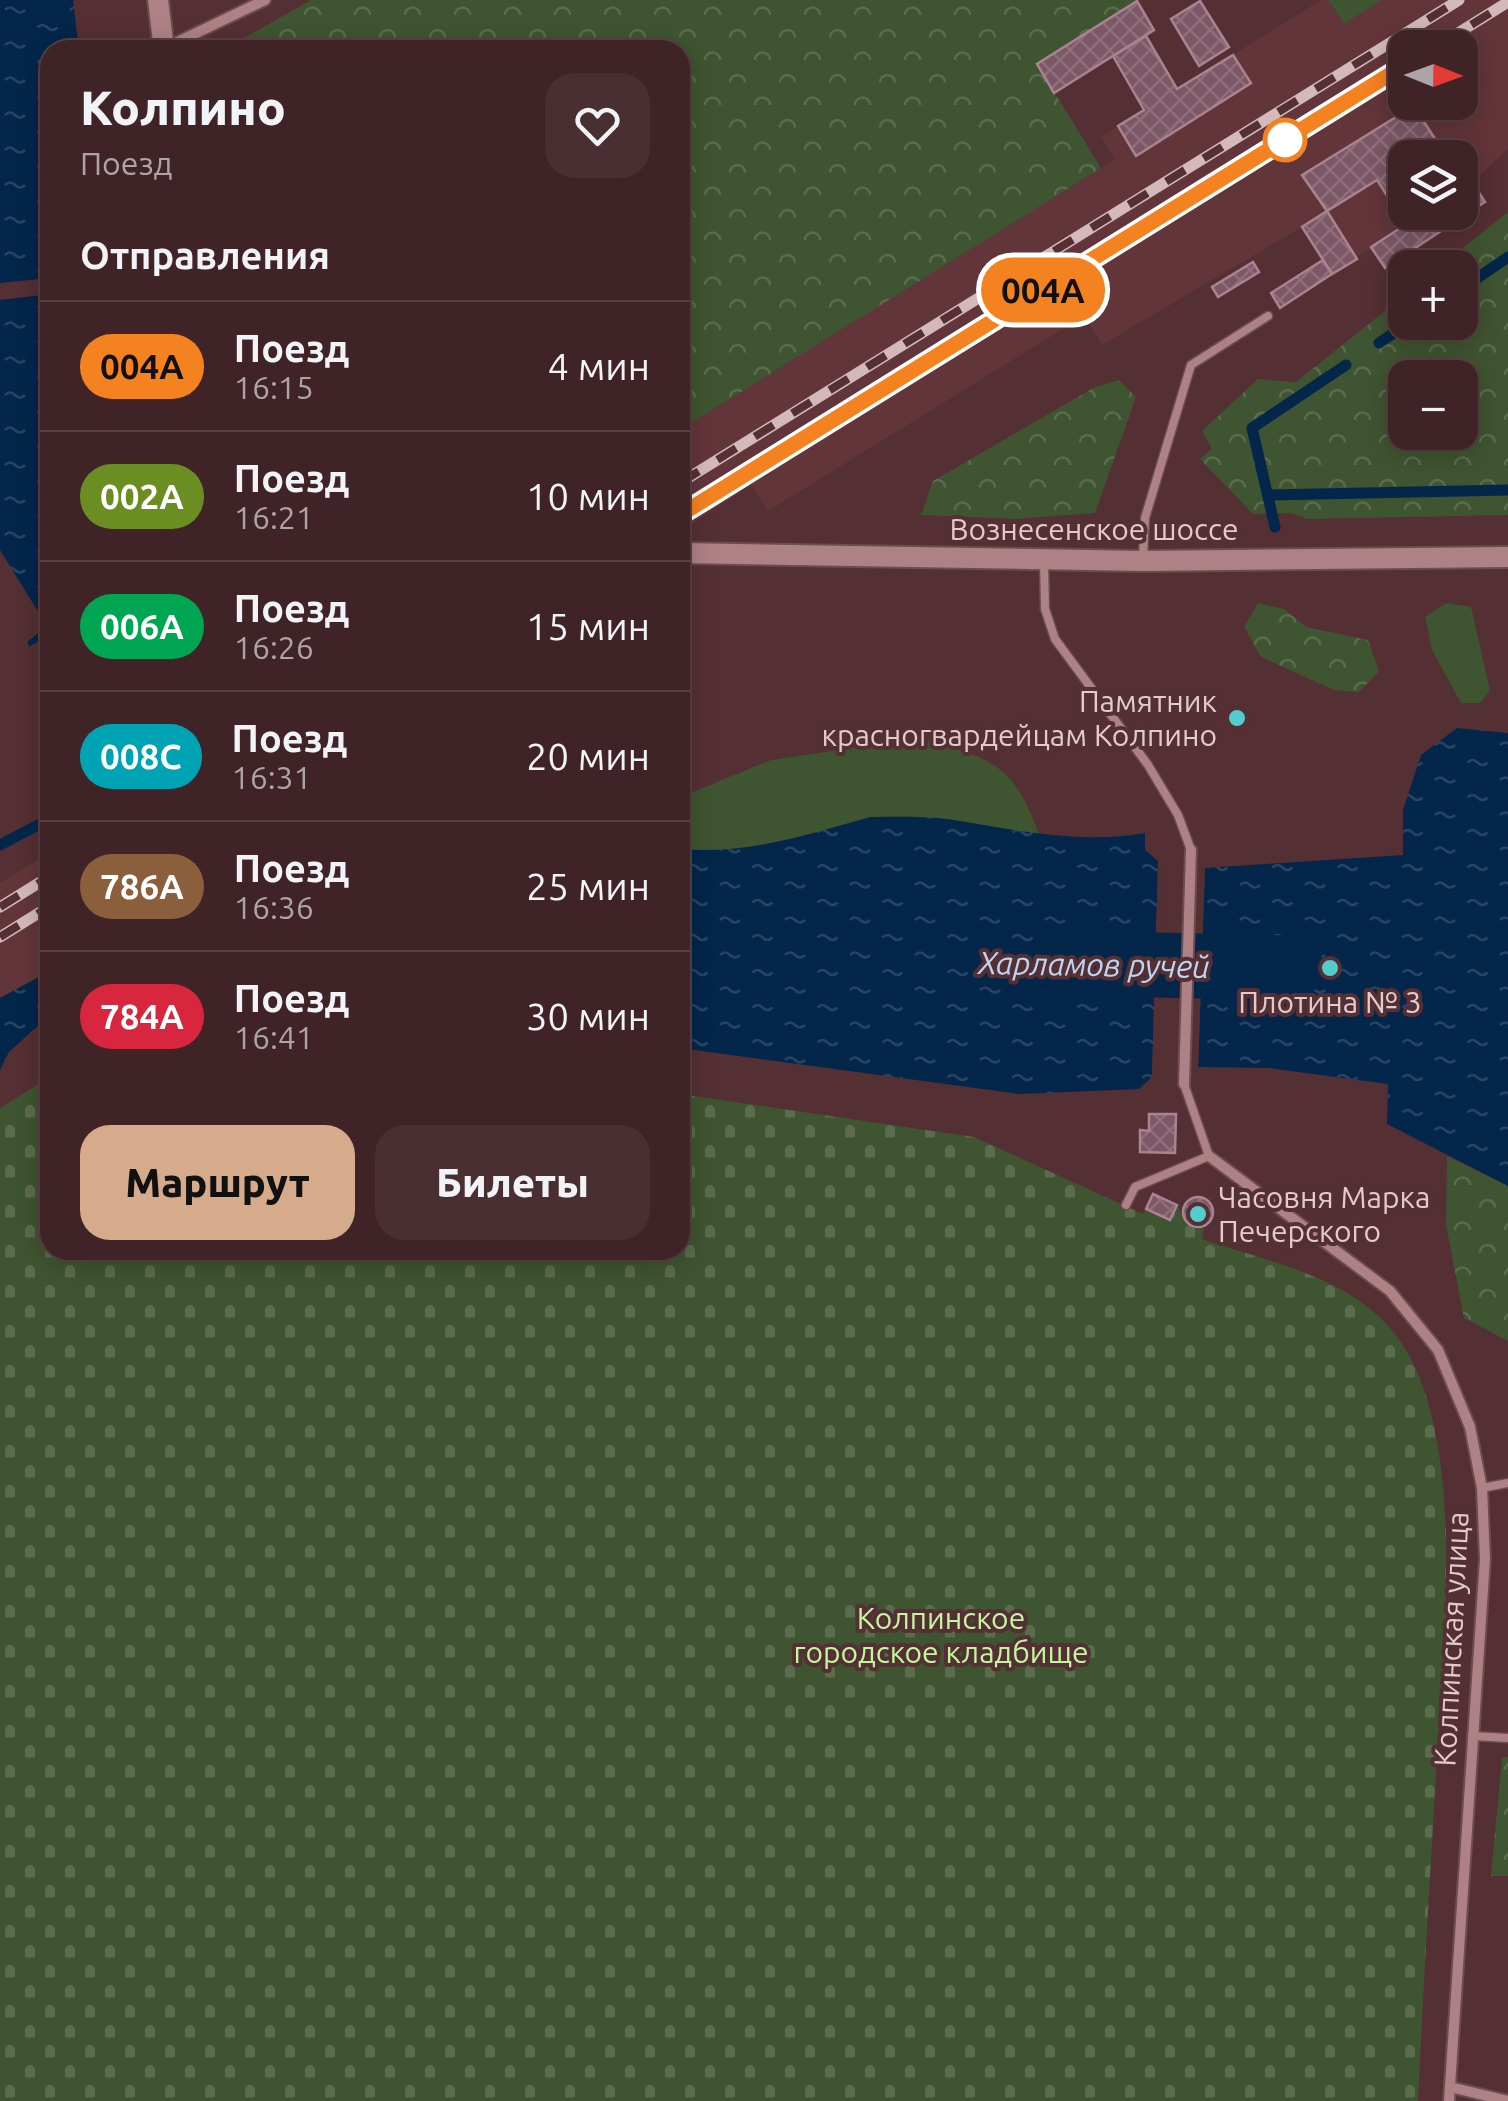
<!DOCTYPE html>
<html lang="ru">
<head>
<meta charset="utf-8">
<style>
	body { margin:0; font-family:Ubuntu,sans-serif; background:#4a2f32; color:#f1f3f6; height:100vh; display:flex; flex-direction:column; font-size:38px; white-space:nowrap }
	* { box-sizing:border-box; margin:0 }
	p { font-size:32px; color:#ada4a7 }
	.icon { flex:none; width:55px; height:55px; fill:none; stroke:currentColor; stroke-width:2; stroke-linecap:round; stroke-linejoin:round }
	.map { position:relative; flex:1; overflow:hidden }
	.sheet { position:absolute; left:40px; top:40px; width:650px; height:1220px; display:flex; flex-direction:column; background:#3f2326; border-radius:30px; box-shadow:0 5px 25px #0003,0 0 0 2px #584043 }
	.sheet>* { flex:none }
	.badge { padding:0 20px; border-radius:32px; font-size:35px; line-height:65px }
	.needle { width:65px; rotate:91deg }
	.controls { position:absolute; left:1388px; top:30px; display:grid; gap:20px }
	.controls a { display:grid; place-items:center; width:90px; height:90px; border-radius:20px; background:#3f2326; box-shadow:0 5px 25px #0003,0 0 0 2px #584043; font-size:50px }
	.map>.badge { position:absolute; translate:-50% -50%; box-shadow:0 0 0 5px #fff }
	h2 { padding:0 40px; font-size:38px; line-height:90px }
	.round { display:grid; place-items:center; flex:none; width:105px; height:105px; border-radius:30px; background:#4a2f32 }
	.summary { display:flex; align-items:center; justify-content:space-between; height:170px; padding:0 40px }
	h1 { font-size:48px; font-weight:800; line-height:75px }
	.button { display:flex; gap:20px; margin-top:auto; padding:20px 40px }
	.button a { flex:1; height:115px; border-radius:30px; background:#d6ab8b; color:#111; font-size:40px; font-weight:800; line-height:115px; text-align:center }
	.button a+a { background:#4a2f32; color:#f1f3f6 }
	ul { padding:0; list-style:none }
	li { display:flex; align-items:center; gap:30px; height:130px; padding:0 40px; border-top:2px solid #584043 }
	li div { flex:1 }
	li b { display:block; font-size:38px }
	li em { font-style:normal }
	li .badge { min-width:110px; font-weight:700; text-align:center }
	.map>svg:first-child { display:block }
</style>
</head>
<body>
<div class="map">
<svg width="1508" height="2101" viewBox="0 0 1508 2101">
	<defs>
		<pattern id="forest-crowns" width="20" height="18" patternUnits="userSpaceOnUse" patternTransform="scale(2.5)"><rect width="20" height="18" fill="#3f5430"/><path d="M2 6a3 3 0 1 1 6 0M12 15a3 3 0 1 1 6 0" fill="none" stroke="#5b6b4d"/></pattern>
		<pattern id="cemetery-stones" width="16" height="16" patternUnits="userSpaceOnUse" patternTransform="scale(2.5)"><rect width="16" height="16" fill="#3f5430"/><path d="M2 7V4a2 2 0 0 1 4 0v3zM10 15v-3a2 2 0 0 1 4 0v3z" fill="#5b6b4d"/></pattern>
		<pattern id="water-ripples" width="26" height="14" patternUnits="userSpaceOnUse" patternTransform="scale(2.5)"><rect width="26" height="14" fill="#03264a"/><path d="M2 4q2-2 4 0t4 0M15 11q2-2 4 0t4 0" fill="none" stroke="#284463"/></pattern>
		<pattern id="building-cross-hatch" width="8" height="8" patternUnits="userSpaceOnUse" patternTransform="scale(2.5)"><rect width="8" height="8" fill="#7c5766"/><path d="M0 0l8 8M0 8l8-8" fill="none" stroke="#8e6e7b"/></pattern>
	</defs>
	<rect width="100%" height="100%" fill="#542f33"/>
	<g fill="#62353a" fill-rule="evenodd">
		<path d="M 1321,0 L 1328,0 L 1344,24 L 1382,0 L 1508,0 L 1508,149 L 1472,182 L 1485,202 L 1385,268 L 1371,248 L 1280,308 L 1271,293 L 1323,260 L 1302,227 L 1102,345 L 1084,316 L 768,511 L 751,485 L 680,532 L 680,430 L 1115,159 L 1101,137 ZM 1405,48 L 1460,48 L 1460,102 L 1405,102 ZM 1405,158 L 1460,158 L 1460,212 L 1405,212 Z"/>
		<path d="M 50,852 L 50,971 L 0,998 L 0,883 Z"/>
	</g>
	<g fill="#3f5430">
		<path d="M 1328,0 L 1382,0 L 1344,24 Z"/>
		<path d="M 1446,603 L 1471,607 L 1490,690 L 1480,703 L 1461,703 L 1432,650 L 1425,617 Z"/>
		<path d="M 919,738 C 989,758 1013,761 1039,834 L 870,817 L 799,838 L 719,853 L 680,849 L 680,788 L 693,792 L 771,760 Z"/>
	</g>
	<g fill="url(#forest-crowns)" fill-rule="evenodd">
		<path d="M 311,0 L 1138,0 L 1037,64 L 1101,168 L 680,430 L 680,50 L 223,50 Z"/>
		<path d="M 1508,212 L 1508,515 L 1307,519 L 1291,513 L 1253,514 L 1200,459 L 1212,449 L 1202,431 L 1258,379 L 1296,382 L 1405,295 L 1405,322 L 1460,322 L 1460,268 L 1439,267 ZM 1405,378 L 1460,378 L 1460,432 L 1405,432 Z"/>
		<path d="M 1119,380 L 1136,397 L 1095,513 L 1015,519 L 921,515 L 933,481 L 1095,387 Z"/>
		<path d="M 1258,603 L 1284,609 L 1306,627 L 1368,640 L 1379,671 L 1359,692 L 1334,690 L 1261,657 L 1244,627 Z"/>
		<path d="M 1447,1156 L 1508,1186 L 1508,1341 L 1464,1318 L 1446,1225 Z"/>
		<path d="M 1502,1757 L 1508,1757 L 1508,1876 L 1491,1876 Z"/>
	</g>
	<path fill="url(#cemetery-stones)" d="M 50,1077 L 50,1250 L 680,1250 L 680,1094 L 974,1137 L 1143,1214 L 1146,1209 L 1177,1205 L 1185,1220 L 1204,1226 L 1202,1239 C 1271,1263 1356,1277 1400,1341 C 1471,1442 1441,1670 1435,1790 C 1429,1893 1423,1997 1418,2101 L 0,2101 L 0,1108 Z"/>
	<g fill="url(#water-ripples)">
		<path d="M 0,0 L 73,0 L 79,50 L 50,50 L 50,690 L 27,642 L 47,626 L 0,550 Z"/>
		<path d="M 1457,728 L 1508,733 L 1508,1186 L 1387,1124 L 1388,1084 L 1269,1068 L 1198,1067 L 1205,868 L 1403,855 L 1403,810 L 1421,755 Z"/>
		<path d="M 870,817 C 895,817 922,816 947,819 C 1012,829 1079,845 1145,833 L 1145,850 L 1158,861 L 1152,1077 L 1139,1089 L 1019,1094 L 680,1048 L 680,849 C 745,855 807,835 870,817 Z"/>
		<path d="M 50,971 L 50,1015 L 9,1052 L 0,1070 L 0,998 Z"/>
	</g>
	<g fill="#542f33">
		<path d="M 50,278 L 50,294 L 0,300 L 0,283 Z"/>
		<path d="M 50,635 L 50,671 L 39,677 L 25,649 Z"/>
		<path d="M 1158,861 L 1163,861 L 1157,1077 L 1152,1077 Z"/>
		<path d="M 1205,863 L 1205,868 L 1198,1072 L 1193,1067 L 1200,867 Z"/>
	</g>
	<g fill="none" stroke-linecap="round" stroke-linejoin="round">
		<g stroke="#03264a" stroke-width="11">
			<path d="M 1460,290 L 1508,257"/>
			<path d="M 1379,343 L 1410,322"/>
			<path d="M 1270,495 L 1508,490"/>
			<path d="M 1275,527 L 1252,428 L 1346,365"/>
			<path d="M 0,845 L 40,824"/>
		</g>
		<path stroke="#03264a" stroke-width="65" d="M 1064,963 L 1291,968"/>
	</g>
	<g fill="url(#building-cross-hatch)" stroke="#ab8292" stroke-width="2.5">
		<path d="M 1137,1 L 1154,30 L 1054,93 L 1037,64 Z"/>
		<path d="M 1200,1 L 1229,47 L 1199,66 L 1171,19 Z"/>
		<path d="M 1146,36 L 1177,89 L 1233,55 L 1251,83 L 1136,156 L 1118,126 L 1144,110 L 1113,56 Z"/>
		<path d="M 1414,106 L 1437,142 L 1405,158 L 1405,212 L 1425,212 L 1406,225 L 1377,180 L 1327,211 L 1302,175 Z"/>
		<path d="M 1472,182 L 1485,202 L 1385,268 L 1371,247 L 1425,212 L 1460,212 L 1460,190 Z"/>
		<path d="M 1327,211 L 1357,259 L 1332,274 L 1302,227 Z"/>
		<path d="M 1323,260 L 1332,274 L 1280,308 L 1271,293 Z"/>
		<path d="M 1253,262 L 1259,272 L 1218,297 L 1212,287 Z"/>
		<path d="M 1149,1114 L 1176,1114 L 1175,1153 L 1140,1152 L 1140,1130 L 1149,1131 Z"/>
		<path d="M 1153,1194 L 1177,1205 L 1170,1220 L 1146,1209 Z"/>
		<circle cx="1198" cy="1212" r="15"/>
	</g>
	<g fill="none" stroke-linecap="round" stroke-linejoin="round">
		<g stroke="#6b4c4f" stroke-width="11">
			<g id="lane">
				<path d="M 1143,557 L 1145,518 L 1191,365 L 1268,316"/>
				<path d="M 1044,561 L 1045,609 L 1055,639 L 1148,765 L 1178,815 L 1191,850"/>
				<path d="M 1126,1205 L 1135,1187 L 1209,1156 L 1184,1084"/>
				<path d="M 1482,1488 L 1508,1483"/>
				<path d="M 1472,1736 L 1508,1738"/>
			</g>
		</g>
		<g stroke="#6b4c4f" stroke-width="14">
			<g id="street">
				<path d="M 165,48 L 265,0"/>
				<path d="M 1184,1084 L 1191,850"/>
				<path d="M 1209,1156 L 1390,1291 L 1438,1350 L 1470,1427 L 1482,1488 L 1485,1559 L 1449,2101"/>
				<path d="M 1450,2087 L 1508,2101"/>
			</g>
		</g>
		<g stroke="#6b4c4f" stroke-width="24">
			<g id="secondary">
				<path d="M 158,0 L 164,50"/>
				<path d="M 680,553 L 1143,561 L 1508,557"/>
			</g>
		</g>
		<use href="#lane" stroke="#ad8185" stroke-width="8"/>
		<use href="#street" stroke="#ad8185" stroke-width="10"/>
		<use href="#secondary" stroke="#ad8185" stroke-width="20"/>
		<g stroke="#d3b9bb" stroke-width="11">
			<g id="rail">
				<path d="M 1434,48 L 1508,2"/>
				<path d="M 680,483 L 1459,0"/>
				<path d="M 680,515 L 1405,65"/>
				<path d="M 0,907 L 50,876"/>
				<path d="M 0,937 L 50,906"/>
			</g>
		</g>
		<use href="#rail" stroke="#542f33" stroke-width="8" stroke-dasharray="22" stroke-linecap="butt"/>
	</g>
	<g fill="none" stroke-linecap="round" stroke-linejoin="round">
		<g stroke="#fff" stroke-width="22">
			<path id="line" d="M 680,515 L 1405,65"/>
		</g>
		<use href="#line" stroke="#f58220" stroke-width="15"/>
	</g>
	<circle fill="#fff" stroke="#f58220" stroke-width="5" cx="1285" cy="140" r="20"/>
	<g fill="#53cdcb" stroke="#542f33" stroke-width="4">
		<circle cx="1237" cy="718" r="10"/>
		<circle cx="1330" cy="968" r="10"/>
		<circle cx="1198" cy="1214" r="10"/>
	</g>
	<g text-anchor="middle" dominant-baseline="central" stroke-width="8" stroke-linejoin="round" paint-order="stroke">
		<g font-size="30" fill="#e3cbcc" stroke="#542f33">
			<text x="1094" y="529">Вознесенское шоссе</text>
			<text transform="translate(1451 1639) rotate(-87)">Колпинская улица</text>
		</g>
		<g font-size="30" fill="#e3cbcc" stroke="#542f33" text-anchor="end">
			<text x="1217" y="701">Памятник<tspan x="1217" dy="34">красногвардейцам Колпино</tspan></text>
			<text x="1330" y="1002" text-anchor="middle">Плотина № 3</text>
			<text x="1218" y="1197" text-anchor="start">Часовня Марка<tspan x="1218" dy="34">Печерского</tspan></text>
		</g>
		<g font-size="30" fill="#c3f79f" stroke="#542f33">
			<text x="941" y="1618">Колпинское<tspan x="941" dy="34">городское кладбище</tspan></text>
		</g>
		<g font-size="32" font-style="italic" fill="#bcd5f4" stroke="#542f33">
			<text transform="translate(1094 964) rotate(1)">Харламов ручей</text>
		</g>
	</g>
</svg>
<div class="controls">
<a><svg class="needle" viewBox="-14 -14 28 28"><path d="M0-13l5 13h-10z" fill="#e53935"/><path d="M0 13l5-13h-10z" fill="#ada4a7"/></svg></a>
<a><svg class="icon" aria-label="layers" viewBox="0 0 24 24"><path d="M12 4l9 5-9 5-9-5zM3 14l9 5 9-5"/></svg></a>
<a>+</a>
<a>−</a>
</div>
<b class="badge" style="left:1043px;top:290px;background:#f58220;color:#111">004А</b>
<section class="sheet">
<div class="summary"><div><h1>Колпино</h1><p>Поезд</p></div><a class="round"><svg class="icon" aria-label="heart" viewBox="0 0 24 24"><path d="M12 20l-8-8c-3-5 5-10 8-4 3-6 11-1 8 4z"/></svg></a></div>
<h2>Отправления</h2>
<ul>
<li><span class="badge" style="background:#f58220;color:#111">004А</span><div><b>Поезд</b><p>16:15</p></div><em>4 мин</em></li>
<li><span class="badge" style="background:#6b8e23;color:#fff">002А</span><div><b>Поезд</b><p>16:21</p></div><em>10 мин</em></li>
<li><span class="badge" style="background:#00a651;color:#fff">006А</span><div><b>Поезд</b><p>16:26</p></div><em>15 мин</em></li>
<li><span class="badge" style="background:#00a3b4;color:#fff">008С</span><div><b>Поезд</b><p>16:31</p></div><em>20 мин</em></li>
<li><span class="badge" style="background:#8b5e3c;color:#fff">786А</span><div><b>Поезд</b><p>16:36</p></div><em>25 мин</em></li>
<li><span class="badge" style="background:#d7263d;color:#fff">784А</span><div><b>Поезд</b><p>16:41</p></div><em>30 мин</em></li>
</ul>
<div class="button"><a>Маршрут</a><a>Билеты</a></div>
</section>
</div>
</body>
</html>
